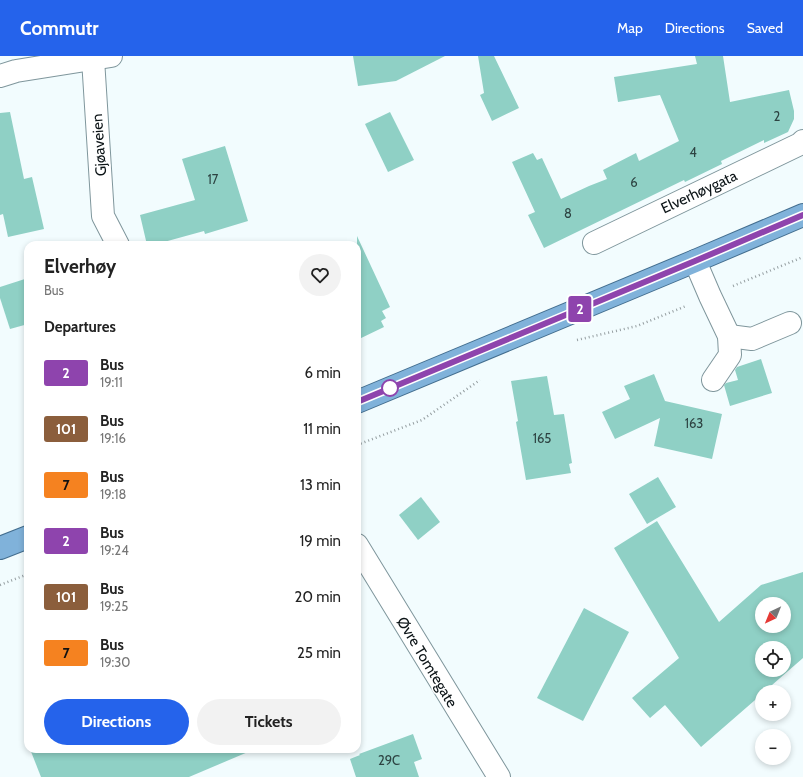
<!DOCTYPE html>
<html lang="en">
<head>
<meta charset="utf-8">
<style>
	body { margin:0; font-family:Cabin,sans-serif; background:#f2f2f2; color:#222; height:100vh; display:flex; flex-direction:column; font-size:15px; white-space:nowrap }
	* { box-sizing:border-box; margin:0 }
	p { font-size:13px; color:#767676 }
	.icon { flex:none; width:22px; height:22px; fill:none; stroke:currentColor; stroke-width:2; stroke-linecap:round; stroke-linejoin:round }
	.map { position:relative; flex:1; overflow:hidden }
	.sheet { position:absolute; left:24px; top:185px; width:337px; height:512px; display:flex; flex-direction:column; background:#fff; border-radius:12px; box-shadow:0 2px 6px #0003 }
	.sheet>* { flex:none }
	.badge { padding:0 8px; border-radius:3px; font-size:14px; line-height:26px }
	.needle { width:26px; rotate:223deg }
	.fabs { position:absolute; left:755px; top:541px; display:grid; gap:8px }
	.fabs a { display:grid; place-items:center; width:36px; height:36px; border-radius:50%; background:#fff; box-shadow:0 2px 6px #0003; font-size:20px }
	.map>.badge { position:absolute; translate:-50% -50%; box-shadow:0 0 0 2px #fff }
	h2 { padding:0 20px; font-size:15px; line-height:36px }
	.round { display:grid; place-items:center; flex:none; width:42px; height:42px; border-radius:21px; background:#f2f2f2 }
	.summary { display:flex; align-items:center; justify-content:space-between; height:68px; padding:0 20px }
	h1 { font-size:19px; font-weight:700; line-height:30px }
	.cta { display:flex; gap:8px; margin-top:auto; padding:8px 20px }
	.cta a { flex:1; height:46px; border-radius:24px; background:#2563eb; color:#fff; font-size:16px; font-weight:700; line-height:46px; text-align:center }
	.cta a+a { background:#f2f2f2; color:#222 }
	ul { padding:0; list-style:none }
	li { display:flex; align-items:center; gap:12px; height:56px; padding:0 20px }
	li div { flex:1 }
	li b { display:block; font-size:15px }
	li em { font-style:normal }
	li .badge { min-width:44px; font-weight:700; text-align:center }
	header { display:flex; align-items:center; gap:24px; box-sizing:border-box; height:56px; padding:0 20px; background:#2563eb; color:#fff }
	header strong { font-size:19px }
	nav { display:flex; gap:22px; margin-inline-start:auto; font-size:14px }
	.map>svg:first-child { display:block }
</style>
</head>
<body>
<header>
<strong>Commutr</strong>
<nav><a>Map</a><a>Directions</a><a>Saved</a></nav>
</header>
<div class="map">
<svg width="803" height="721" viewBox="0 0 803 721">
	<rect width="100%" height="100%" fill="#f2fcfe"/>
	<g fill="#8fd0c5" fill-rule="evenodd">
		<path d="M 353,0 L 445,0 L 396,25 L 358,30 Z"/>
		<path d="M 478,0 L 494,0 L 519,52 L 492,65 L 480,39 L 484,37 Z"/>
		<path d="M 695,0 L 723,0 L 730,46 L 789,34 L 794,55 L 794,63 L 788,76 L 764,87 L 764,84 L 721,105 L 722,108 L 685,126 L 684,124 L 544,192 L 528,159 L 535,156 L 512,106 L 533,97 L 537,104 L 542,102 L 561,143 L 589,130 L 607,123 L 603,114 L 636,97 L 639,105 L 679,85 L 660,39 L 618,46 L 614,21 L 697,8 Z"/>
		<path d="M 10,56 L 24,123 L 32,121 L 44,173 L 8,181 L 3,158 L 0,159 L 0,57 Z"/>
		<path d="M 390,56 L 414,104 L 388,116 L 365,68 Z"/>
		<path d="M 225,90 L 248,165 L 205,178 L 204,175 L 153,189 L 147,189 L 140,159 L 195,144 L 182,103 Z"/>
		<path d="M 357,180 L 390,251 L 382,255 L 386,262 L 381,265 L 384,271 L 357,284 Z"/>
		<path d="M 28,222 L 28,268 L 10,273 L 0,242 L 0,231 Z"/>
		<path d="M 761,303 L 772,337 L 730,350 L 724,329 L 726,327 L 738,324 L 735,314 L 737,311 Z"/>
		<path d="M 654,318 L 665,345 L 722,358 L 712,403 L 654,390 L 660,362 L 615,383 L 602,356 L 630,343 L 624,330 Z"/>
		<path d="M 547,320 L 554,359 L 564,358 L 572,407 L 569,408 L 571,417 L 526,424 L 516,366 L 518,365 L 511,325 Z"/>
		<path d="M 658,421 L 676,451 L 647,468 L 629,438 Z"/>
		<path d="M 421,441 L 440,466 L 418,484 L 399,459 Z"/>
		<path d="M 657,465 L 719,566 L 761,529 L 803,516 L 803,602 L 764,636 L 762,636 L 762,638 L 701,691 L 665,649 L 650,662 L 632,642 L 679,602 L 614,492 ZM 762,548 L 784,548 L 784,570 L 762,570 ZM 762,592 L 784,592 L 784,614 L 762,614 Z"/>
		<path d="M 584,552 L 629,576 L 583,665 L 537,642 Z"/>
		<path d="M 413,678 L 422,703 L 414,706 L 419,721 L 356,721 L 350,703 L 360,699 L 359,698 Z"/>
		<path d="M 30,693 L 255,693 L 189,721 L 41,721 Z"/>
	</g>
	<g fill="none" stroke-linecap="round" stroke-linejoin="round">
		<g stroke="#7f969c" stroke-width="24">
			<g id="minor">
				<path d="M 93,3 L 103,160 L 118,189"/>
				<path d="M 594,187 L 800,88 L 803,85"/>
				<path d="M 695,205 L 710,240 L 729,280 L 730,299 L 713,324"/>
				<path d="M 729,280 L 752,283 L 790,267"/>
				<path d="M 357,489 L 499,721"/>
			</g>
		</g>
		<g stroke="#7f969c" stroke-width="24">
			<path id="tertiary" d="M 0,20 L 16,15 L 111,0"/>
		</g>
		<g stroke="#436e8f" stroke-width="24">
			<g id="trunk">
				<path d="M 357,346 L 695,205 L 803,159"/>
				<path d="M 0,492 L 28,481"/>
			</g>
		</g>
		<g stroke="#959ea1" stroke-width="2.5" stroke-dasharray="1 3" stroke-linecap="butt">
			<path d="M 733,230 L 803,201"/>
			<path d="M 577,284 L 637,270 L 686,250"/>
			<path d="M 357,389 L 422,364 L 480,324"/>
			<path d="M 0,529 L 28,518"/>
		</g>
		<use href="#minor" stroke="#fff" stroke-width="22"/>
		<use href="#tertiary" stroke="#fff" stroke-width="22"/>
		<use href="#trunk" stroke="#80b2da" stroke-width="22"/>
	</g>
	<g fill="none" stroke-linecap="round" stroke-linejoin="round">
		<g stroke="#fff" stroke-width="9">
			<path id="line" d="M 357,346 L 695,205 L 803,159"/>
		</g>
		<use href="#line" stroke="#8e44ad" stroke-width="6"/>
	</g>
	<circle fill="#fff" stroke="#8e44ad" stroke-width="2" cx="390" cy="332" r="8"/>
	<g text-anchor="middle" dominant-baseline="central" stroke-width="3" stroke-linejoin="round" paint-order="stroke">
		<g font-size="13" fill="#2d4342">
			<text x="777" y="60">2</text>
			<text x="693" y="96">4</text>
			<text x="213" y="123">17</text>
			<text x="634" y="126">6</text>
			<text x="568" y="157">8</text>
			<text x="694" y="367">163</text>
			<text x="542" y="382">165</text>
			<text x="389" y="704">29C</text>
		</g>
		<g font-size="15" fill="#0c1417" stroke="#fff">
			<text transform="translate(99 89) rotate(-94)">Gjøaveien</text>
			<text transform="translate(699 136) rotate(-25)">Elverhøygata</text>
			<text transform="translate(427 606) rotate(59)">Øvre Tomtegate</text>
		</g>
	</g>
</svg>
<div class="fabs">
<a><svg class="needle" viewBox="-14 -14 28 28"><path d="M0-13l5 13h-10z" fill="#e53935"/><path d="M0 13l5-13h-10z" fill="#767676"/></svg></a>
<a><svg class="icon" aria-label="locate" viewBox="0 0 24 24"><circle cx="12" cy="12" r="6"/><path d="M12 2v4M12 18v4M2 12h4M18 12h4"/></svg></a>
<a>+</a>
<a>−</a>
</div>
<b class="badge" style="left:580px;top:253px;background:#8e44ad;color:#fff">2</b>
<section class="sheet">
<div class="summary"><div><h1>Elverhøy</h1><p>Bus</p></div><a class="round"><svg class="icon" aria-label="heart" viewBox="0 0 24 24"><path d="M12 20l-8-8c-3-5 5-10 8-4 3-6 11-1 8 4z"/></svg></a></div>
<h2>Departures</h2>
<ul>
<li><span class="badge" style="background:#8e44ad;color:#fff">2</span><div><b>Bus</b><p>19:11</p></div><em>6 min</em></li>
<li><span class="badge" style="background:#8b5e3c;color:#fff">101</span><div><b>Bus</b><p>19:16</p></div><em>11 min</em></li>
<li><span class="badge" style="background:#f58220;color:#111">7</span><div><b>Bus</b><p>19:18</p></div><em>13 min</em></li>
<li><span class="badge" style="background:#8e44ad;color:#fff">2</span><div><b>Bus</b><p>19:24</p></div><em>19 min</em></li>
<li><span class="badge" style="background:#8b5e3c;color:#fff">101</span><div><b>Bus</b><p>19:25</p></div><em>20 min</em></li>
<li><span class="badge" style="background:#f58220;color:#111">7</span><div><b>Bus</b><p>19:30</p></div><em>25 min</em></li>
</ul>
<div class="cta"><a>Directions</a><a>Tickets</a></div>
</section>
</div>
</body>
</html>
